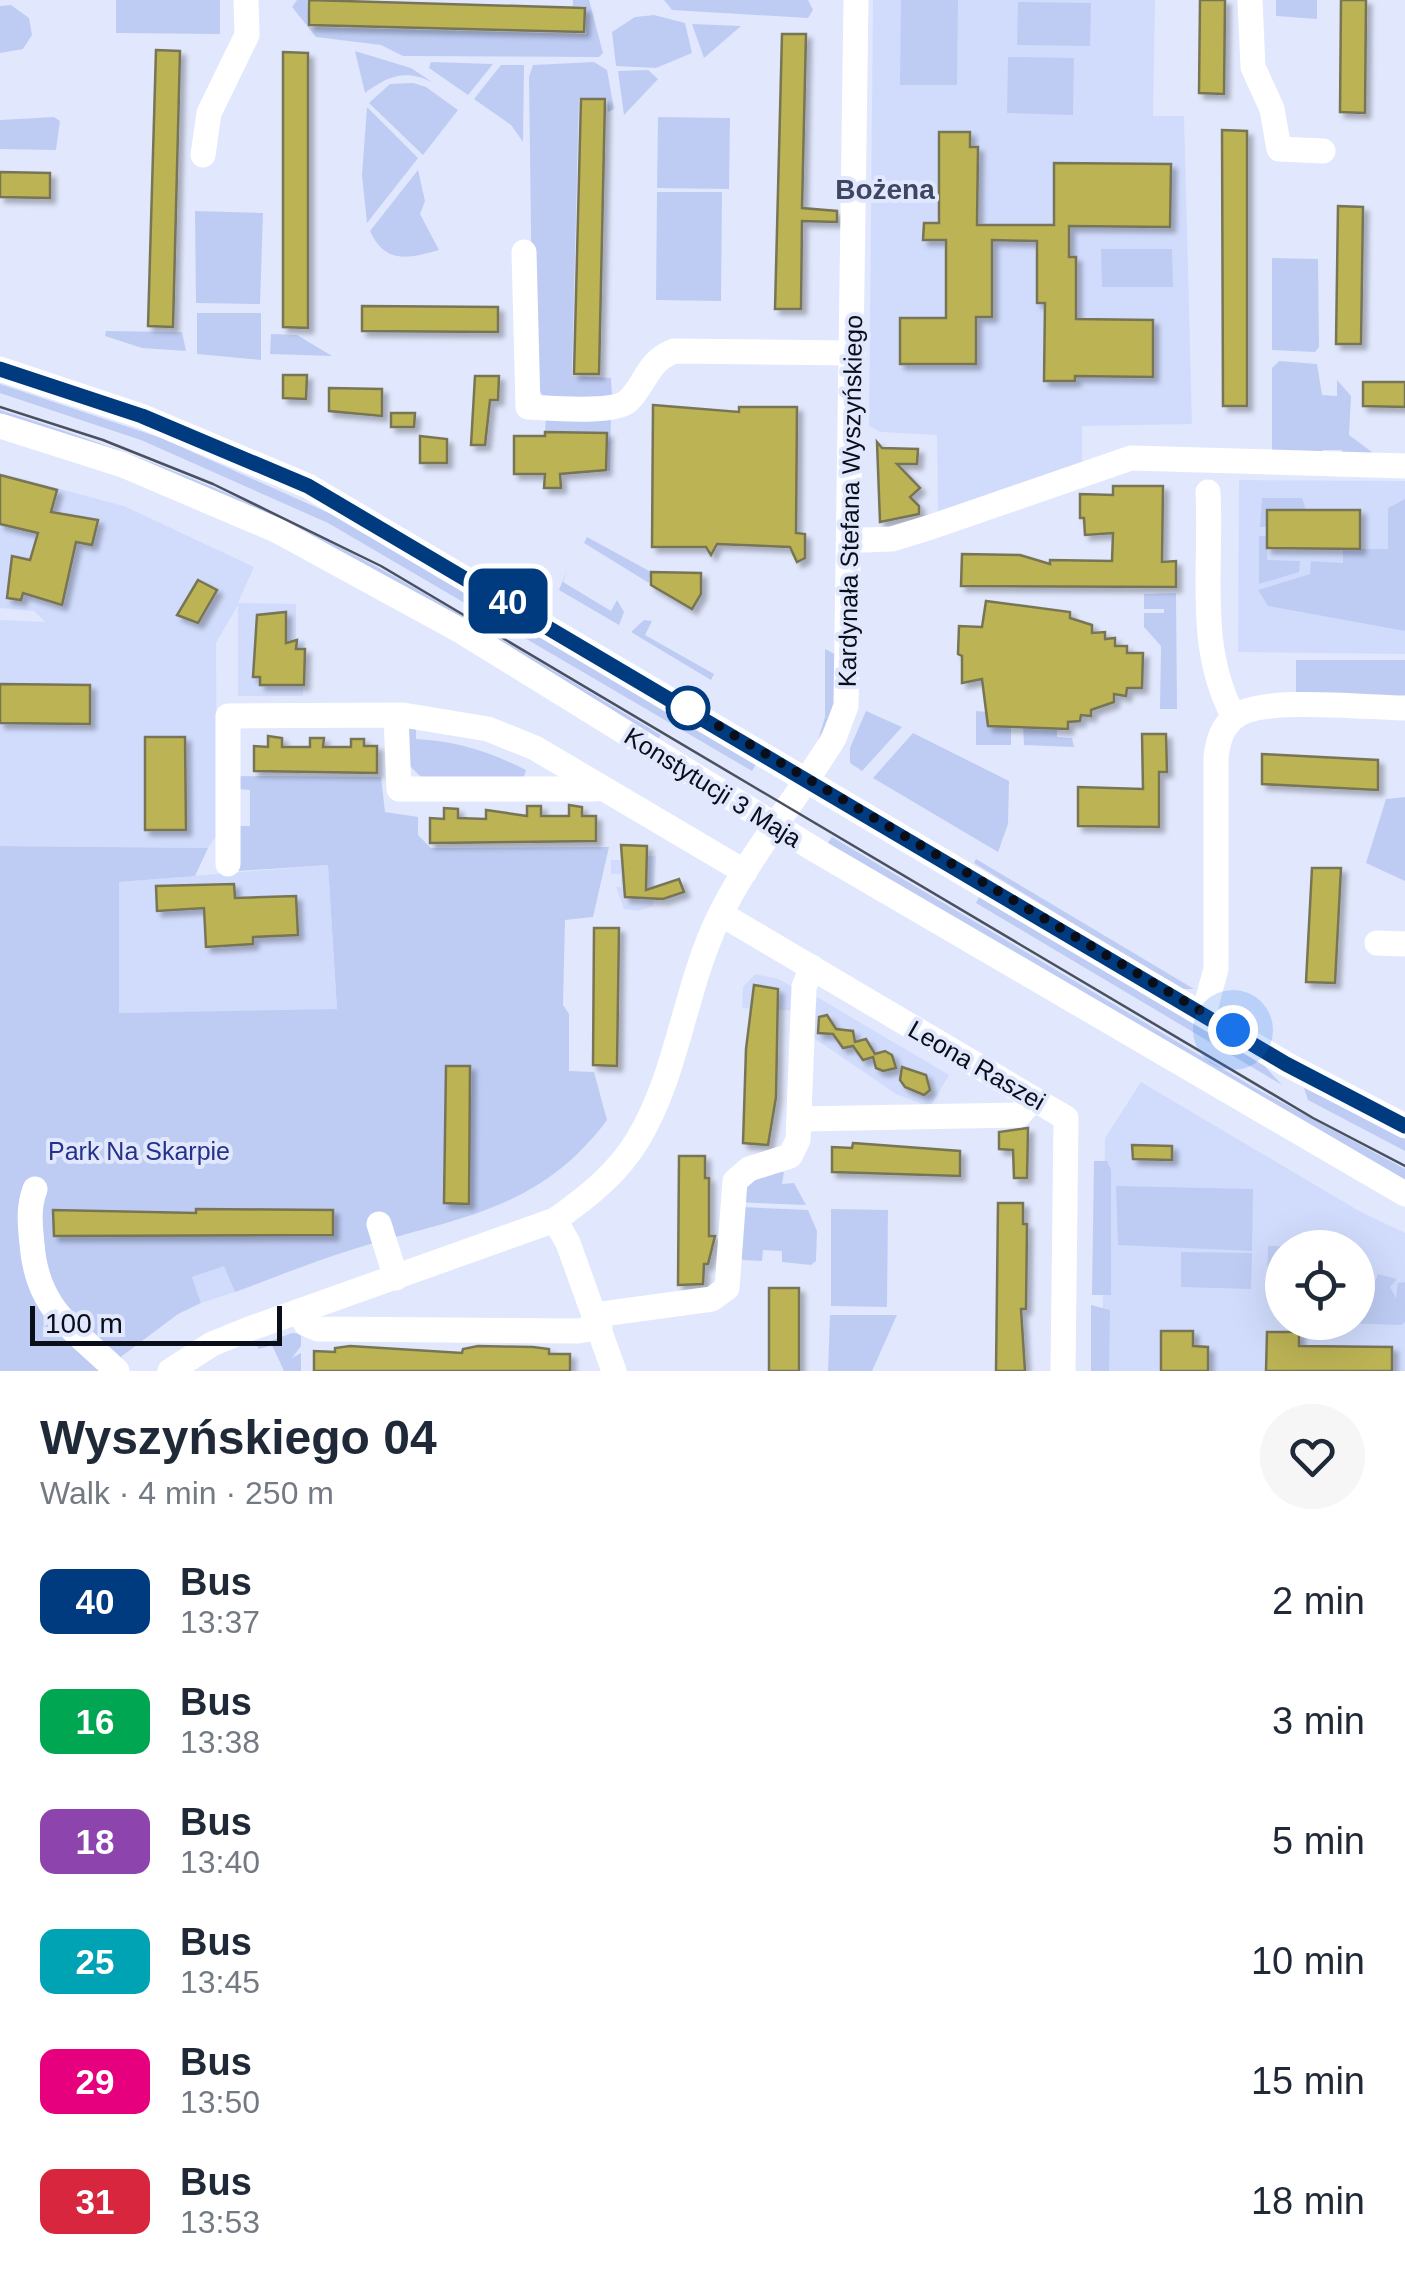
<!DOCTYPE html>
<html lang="en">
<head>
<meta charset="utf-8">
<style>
	body { margin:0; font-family:Arial,sans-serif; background:#f6f6f7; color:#1f2937; height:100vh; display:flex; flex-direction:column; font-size:38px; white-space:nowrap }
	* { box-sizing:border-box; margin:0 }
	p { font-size:32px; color:#747a83 }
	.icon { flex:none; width:55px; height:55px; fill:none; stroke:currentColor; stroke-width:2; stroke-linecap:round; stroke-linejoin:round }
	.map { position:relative; height:1371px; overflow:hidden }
	.details { display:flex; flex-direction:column; background:#fff; flex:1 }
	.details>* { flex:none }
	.badge { padding:0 20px; border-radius:15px; font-size:35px; line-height:65px }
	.fabs { position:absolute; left:1265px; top:1230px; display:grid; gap:20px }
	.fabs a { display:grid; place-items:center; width:110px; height:110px; border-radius:50%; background:#fff; box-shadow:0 10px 40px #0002; font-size:50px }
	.scale { position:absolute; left:30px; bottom:25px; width:252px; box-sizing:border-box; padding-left:10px; border:5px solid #0a0e19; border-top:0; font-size:28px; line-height:35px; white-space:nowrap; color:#0a0e19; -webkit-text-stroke:8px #e1e8fd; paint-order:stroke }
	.you { position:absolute; width:50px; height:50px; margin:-25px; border:8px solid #fff; border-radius:50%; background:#1a73e8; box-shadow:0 0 0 15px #1a73e833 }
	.map>.badge { position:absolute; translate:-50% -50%; box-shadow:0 0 0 5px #fff }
	.round { display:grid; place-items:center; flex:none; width:105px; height:105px; border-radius:52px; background:#f6f6f7 }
	.summary { display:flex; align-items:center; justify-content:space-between; height:170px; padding:0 40px }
	h1 { font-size:48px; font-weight:600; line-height:75px }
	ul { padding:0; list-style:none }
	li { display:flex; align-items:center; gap:30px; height:120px; padding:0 40px }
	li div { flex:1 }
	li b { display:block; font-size:38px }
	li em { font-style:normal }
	li .badge { min-width:110px; font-weight:700; text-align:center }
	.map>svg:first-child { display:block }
</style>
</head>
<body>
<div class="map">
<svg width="1405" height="1371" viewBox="0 0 1405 1371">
	<defs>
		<filter id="shadow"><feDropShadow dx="5" dy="5" stdDeviation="2.5" flood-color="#0004"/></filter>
	</defs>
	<rect width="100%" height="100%" fill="#e1e8fd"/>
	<g fill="#d1dcfd" fill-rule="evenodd">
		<path d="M 873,0 L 1155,0 L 1153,116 L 1184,116 L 1192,424 L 1082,426 L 1082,462 L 938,516 L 937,435 L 881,432 L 869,426 Z"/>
		<path d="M 0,473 L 124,506 L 254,567 L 238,603 L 296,604 L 296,640 L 305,641 L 303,696 L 238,696 L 238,605 L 216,643 L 217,835 L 208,848 L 0,846 L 0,620 L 45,622 L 34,611 L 0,608 Z"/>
		<path d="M 1239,480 L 1405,481 L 1405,654 L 1238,652 Z"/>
		<path d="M 635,856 L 656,856 L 653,906 L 638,911 L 624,909 L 616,887 L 621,887 L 621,874 L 611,874 L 611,860 L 635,860 Z"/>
		<path d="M 328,865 L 337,1010 L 119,1013 L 119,882 Z"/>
		<path d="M 755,974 L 779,979 L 800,992 L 799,1011 L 742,1008 L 743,987 Z"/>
		<path d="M 817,997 L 949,1075 L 930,1107 L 896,1094 L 811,1036 Z"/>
		<path d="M 1141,1082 L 1361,1212 L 1405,1233 L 1405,1371 L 1102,1371 L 1105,1138 ZM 1282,1248 L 1358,1248 L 1358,1322 L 1282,1322 Z"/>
		<path d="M 224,1265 L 235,1292 L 201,1303 L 192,1277 Z"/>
	</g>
	<g fill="#beccf4">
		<path d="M 116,0 L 220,0 L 220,34 L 116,33 Z"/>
		<path d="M 297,0 L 307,0 L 309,27 L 586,34 L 586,6 L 573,6 L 573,0 L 589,0 L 603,53 L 599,57 L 403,56 L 381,45 L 316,37 L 292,7 Z"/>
		<path d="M 664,0 L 808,0 L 813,10 L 808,18 L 672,10 Z"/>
		<path d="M 901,0 L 958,0 L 957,85 L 900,85 Z"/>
		<path d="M 1276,0 L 1317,0 L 1317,19 L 1276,16 Z"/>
		<path d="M 1018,2 L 1091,3 L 1090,46 L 1017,45 Z"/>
		<path d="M 11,5 L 29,18 L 32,35 L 23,49 L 0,53 L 0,6 Z"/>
		<path d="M 654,15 L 685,23 L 692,53 L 656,68 L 616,66 L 612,32 L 635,17 Z"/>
		<path d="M 692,24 L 741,26 L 704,58 Z"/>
		<path d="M 355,51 L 411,68 L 435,84 C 407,68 388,76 365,93 Z"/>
		<path d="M 1008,57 L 1074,58 L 1073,115 L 1007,113 Z"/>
		<path d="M 431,62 L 493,64 L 468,95 L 429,68 Z"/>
		<path d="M 594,62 L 607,70 L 614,109 L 608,112 L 607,98 L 579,98 L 572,376 L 611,378 L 612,398 L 545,399 L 533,381 L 529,77 L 533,65 Z"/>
		<path d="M 501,65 L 524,65 L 523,142 L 511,125 L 474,99 Z"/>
		<path d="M 648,70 L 658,79 L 624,115 L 618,71 Z"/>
		<path d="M 413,83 L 426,87 L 458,110 L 423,155 L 369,103 L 390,84 Z"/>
		<path d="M 367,107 L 418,158 L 367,223 L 362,175 Z"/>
		<path d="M 54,117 L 60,121 L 56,150 L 0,149 L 0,120 Z"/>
		<path d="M 658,117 L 730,118 L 729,189 L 657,188 Z"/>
		<path d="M 418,170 L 425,201 L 420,214 L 439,250 C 408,259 385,264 370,231 Z"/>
		<path d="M 657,192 L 722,192 L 721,301 L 656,300 Z"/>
		<path d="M 195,211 L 263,213 L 260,304 L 196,303 Z"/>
		<path d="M 1101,249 L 1172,249 L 1173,287 L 1102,287 Z"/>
		<path d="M 1272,258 L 1318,259 L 1319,347 L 1315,352 L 1272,350 Z"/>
		<path d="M 197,313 L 261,313 L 261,360 L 197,354 Z"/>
		<path d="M 106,331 L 182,332 L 186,351 L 142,348 L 105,336 Z"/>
		<path d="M 271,334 L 297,335 L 332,356 L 270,354 Z"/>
		<path d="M 1279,361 L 1317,364 L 1322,395 L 1337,396 L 1337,380 L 1351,396 L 1349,435 L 1380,458 L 1341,457 L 1342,450 L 1323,450 L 1322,457 L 1272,454 L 1272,368 Z"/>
		<path d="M 0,384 L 161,438 L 331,514 L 757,763 L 752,771 L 328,523 L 141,440 L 0,393 Z"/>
		<path d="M 0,410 C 102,442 202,479 298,526 C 423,587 541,664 661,735 L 658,739 L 414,592 L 301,531 L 0,414 Z"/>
		<path d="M 546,415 L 611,415 L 610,471 L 606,470 L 606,433 L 545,432 Z"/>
		<path d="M 1262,498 L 1302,498 L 1306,510 L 1268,510 L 1268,527 L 1260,527 Z"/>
		<path d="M 1405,499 L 1405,631 L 1268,606 L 1258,590 L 1310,574 L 1311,561 L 1343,563 L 1343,549 L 1388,549 L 1388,508 Z"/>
		<path d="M 1259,536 L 1268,536 L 1267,560 L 1300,561 L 1299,572 L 1259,584 Z"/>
		<path d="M 587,537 L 651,572 L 649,583 L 584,543 Z"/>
		<path d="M 567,570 L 563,582 L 611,611 L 617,600 L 624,612 L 619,625 L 559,590 Z"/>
		<path d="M 1176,593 L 1177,709 L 1160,709 L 1161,646 L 1144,627 L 1144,613 L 1164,613 L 1164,609 L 1144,609 L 1144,594 Z"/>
		<path d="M 644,620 L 652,621 L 645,635 L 714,674 L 711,680 L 631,632 Z"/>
		<path d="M 825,649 L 837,655 L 834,707 L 817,743 L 825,717 Z"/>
		<path d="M 1296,660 L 1405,660 L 1405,699 L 1296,698 Z"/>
		<path d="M 866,711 L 902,727 L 862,771 L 850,763 L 850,748 Z"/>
		<path d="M 976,711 L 988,712 L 1011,723 L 1011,745 L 976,745 Z"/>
		<path d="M 405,724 L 416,725 L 416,739 C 457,741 490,752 526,770 L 522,782 L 421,777 L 408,764 Z"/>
		<path d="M 1023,724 L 1057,728 L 1057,737 L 1072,738 L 1074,747 L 1024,745 Z"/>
		<path d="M 913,733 L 1009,781 L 1008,824 L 998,852 L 873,778 Z"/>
		<path d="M 237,776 L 381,777 L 385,812 L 418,817 L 418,835 L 431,848 L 609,847 L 593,917 L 565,920 L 563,1005 L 569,1014 L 569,1071 L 594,1072 L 607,1120 C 538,1213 453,1218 351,1250 C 312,1262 273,1278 235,1292 L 224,1266 L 192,1277 L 201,1303 L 178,1314 L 102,1371 L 0,1371 L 0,846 L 208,848 L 195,876 L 119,882 L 119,1013 L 337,1009 L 328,865 L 238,871 L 236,826 L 250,826 L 250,790 L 236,789 Z"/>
		<path d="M 1405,797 L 1405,881 L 1366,863 L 1386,799 Z"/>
		<path d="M 832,837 L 1255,1088 L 1405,1169 L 1405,1182 L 827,844 Z"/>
		<path d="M 976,859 L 1194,989 L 1180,989 L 974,863 Z"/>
		<path d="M 979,897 L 1260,1061 L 1282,1085 L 976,903 Z"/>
		<path d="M 1304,1088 L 1405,1137 L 1405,1151 L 1308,1100 Z"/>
		<path d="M 1094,1161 L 1107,1161 L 1111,1170 L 1111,1295 L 1092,1295 Z"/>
		<path d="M 769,1172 L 784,1172 L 782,1184 L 794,1183 L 806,1205 L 735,1202 L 740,1188 Z"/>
		<path d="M 1116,1186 L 1253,1189 L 1252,1251 L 1118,1245 Z"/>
		<path d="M 741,1207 L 808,1210 L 817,1231 L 816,1261 L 811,1265 L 782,1262 L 782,1251 L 763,1250 L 762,1261 L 743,1260 L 735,1252 Z"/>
		<path d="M 831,1209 L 888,1210 L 887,1307 L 831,1306 Z"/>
		<path d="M 1268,1246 L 1305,1247 L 1282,1248 L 1282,1289 L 1267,1289 Z"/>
		<path d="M 1181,1252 L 1252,1253 L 1251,1289 L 1181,1287 Z"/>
		<path d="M 1358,1255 L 1366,1257 L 1363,1274 L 1374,1284 L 1378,1274 L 1397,1279 L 1390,1287 L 1396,1298 L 1398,1283 L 1405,1282 L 1405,1322 L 1401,1325 L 1339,1323 L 1358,1322 Z"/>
		<path d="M 1091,1305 L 1110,1310 L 1109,1371 L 1091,1371 Z"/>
		<path d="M 830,1315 L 897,1315 L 872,1371 L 828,1371 Z"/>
		<path d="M 292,1333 L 301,1334 L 301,1346 L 292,1358 L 301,1353 L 301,1371 L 284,1371 L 272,1345 L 259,1349 L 257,1346 Z"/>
	</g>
	<g fill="#bcb355" stroke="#787554" stroke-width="2.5" filter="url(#shadow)">
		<path d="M 309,0 L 585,8 L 584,32 L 309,25 Z"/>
		<path d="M 1200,0 L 1225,0 L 1224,94 L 1199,93 Z"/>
		<path d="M 1341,0 L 1366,0 L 1365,113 L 1340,112 Z"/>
		<path d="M 782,34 L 806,34 L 802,208 L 837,211 L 837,222 L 802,221 L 801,309 L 775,309 Z"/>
		<path d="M 156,50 L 180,51 L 173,327 L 148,326 Z"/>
		<path d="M 283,52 L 308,53 L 308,328 L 283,327 Z"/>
		<path d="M 581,99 L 605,99 L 599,374 L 574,374 Z"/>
		<path d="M 1222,130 L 1247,131 L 1247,406 L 1223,406 Z"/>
		<path d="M 939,132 L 970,132 L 970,147 L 978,147 L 977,225 L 1054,225 L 1054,163 L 1171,164 L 1170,227 L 1069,226 L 1069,257 L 1076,257 L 1076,319 L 1153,320 L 1153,377 L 1075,376 L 1075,381 L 1044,381 L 1045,303 L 1037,303 L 1037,241 L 992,240 L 992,317 L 976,317 L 976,364 L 900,364 L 900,318 L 946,318 L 946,240 L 923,240 L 924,223 L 939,223 Z"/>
		<path d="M 0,172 L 50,173 L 50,198 L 0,197 Z"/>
		<path d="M 1338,206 L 1363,207 L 1361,344 L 1336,344 Z"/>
		<path d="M 362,306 L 498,307 L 498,332 L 362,331 Z"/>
		<path d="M 283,375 L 307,375 L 306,399 L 283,398 Z"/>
		<path d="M 475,376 L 499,376 L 498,400 L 490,400 L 485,445 L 471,445 Z"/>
		<path d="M 1363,382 L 1405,382 L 1405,407 L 1363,406 Z"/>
		<path d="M 329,388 L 382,389 L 382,416 L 329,411 Z"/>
		<path d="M 653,405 L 739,412 L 739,407 L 797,407 L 796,533 L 805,534 L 805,558 L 797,562 L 790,547 L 717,544 L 711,555 L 706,547 L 652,547 Z"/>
		<path d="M 391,413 L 415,413 L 414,427 L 391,427 Z"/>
		<path d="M 545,432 L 607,433 L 606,470 L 560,474 L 561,488 L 544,488 L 545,474 L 514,474 L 514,436 L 545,436 Z"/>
		<path d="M 420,436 L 447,439 L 447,463 L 420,463 Z"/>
		<path d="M 877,442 L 882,448 L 918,449 L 917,464 L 897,464 L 920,488 L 910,497 L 919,506 L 919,514 L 880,522 Z"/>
		<path d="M 0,475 L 57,490 L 51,512 L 98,520 L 92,545 L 76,542 L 62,605 L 23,593 L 21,600 L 7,598 L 12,556 L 30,560 L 38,533 L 0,524 Z"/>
		<path d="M 1113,486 L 1163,486 L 1162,562 L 1176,561 L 1176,587 L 961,586 L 962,554 L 1020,555 L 1050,564 L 1050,560 L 1112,561 L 1113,533 L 1085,535 L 1084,518 L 1080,518 L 1080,494 L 1113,495 Z"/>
		<path d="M 1267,510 L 1360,510 L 1360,549 L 1267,548 Z"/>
		<path d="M 651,572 L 701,573 L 701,594 L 692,609 L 651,585 Z"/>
		<path d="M 198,580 L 217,590 L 198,623 L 177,615 Z"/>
		<path d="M 986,601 L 1070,612 L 1070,618 L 1092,625 L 1092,633 L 1105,632 L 1105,639 L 1115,638 L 1115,646 L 1127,646 L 1127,653 L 1143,653 L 1142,688 L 1127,688 L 1126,696 L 1114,694 L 1114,702 L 1091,710 L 1091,716 L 1081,715 L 1080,721 L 1068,722 L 1068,729 L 988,726 L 982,679 L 962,683 L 962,656 L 958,654 L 959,626 L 982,627 Z"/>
		<path d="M 286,612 L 286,643 L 297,640 L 296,649 L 305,649 L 304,685 L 260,685 L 260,677 L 253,677 L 257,615 Z"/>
		<path d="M 0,684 L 90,685 L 90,724 L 0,723 Z"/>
		<path d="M 1142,734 L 1166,734 L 1167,772 L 1159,772 L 1159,827 L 1078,826 L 1078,787 L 1143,789 Z"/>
		<path d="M 268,736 L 282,738 L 282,747 L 310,747 L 310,738 L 324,738 L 323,747 L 351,747 L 351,739 L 364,739 L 364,746 L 377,746 L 377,773 L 254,771 L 254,746 L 268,747 Z"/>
		<path d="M 145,737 L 185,737 L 186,830 L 145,830 Z"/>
		<path d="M 1262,754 L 1378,760 L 1378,790 L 1262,784 Z"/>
		<path d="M 569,805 L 582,807 L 582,816 L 596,816 L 596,841 L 430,843 L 430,818 L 444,819 L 444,808 L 458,809 L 458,818 L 486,819 L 486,810 L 527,816 L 527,806 L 541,806 L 541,816 L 569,816 Z"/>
		<path d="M 621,845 L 647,846 L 646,890 L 679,879 L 684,892 L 663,899 L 625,897 Z"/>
		<path d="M 1312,868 L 1341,868 L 1335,983 L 1306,982 Z"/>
		<path d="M 234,884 L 235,898 L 296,896 L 298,935 L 253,937 L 253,944 L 206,947 L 204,908 L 157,911 L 156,886 Z"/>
		<path d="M 594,928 L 619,928 L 617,1066 L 593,1065 Z"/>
		<path d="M 754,985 L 778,989 L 776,1097 L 768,1145 L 743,1143 L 746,1049 Z"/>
		<path d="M 827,1015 L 836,1029 L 853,1031 L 855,1042 L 866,1039 L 875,1054 L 885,1051 L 892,1055 L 896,1068 L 883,1071 L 876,1068 L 873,1057 L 863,1060 L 853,1046 L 843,1048 L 833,1034 L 818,1033 L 819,1017 Z"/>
		<path d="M 446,1066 L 470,1066 L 469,1204 L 444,1203 Z"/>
		<path d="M 902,1067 L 926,1075 L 930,1090 L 924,1095 L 905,1087 L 900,1080 Z"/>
		<path d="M 1028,1128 L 1027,1178 L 1014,1178 L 1013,1150 L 999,1149 L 999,1132 Z"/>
		<path d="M 853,1143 L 960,1151 L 960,1176 L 832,1172 L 832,1147 L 852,1148 Z"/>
		<path d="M 1132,1145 L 1172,1146 L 1172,1160 L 1133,1159 Z"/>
		<path d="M 679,1156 L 705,1156 L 705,1178 L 709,1178 L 709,1236 L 715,1236 L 708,1264 L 704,1264 L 703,1284 L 678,1285 Z"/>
		<path d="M 998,1203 L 1023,1203 L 1023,1224 L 1027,1224 L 1026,1309 L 1021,1309 L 1025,1371 L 996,1371 Z"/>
		<path d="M 196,1209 L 333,1210 L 333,1235 L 54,1236 L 53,1210 L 196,1213 Z"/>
		<rect x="769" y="1288" width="30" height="83"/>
		<path d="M 1161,1331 L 1193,1331 L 1193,1346 L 1208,1347 L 1208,1371 L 1161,1371 Z"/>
		<path d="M 1267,1332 L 1299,1332 L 1299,1346 L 1392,1347 L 1392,1371 L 1266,1371 Z"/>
		<path d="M 350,1346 L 462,1353 L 463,1349 L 478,1346 L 533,1347 L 549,1349 L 549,1354 L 570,1354 L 570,1371 L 314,1371 L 314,1351 L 335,1352 L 335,1348 Z"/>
	</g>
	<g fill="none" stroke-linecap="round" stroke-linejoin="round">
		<g stroke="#fff" stroke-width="25">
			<path d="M 1250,0 L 1253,67 L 1272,109 L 1279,149 L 1323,151"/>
			<path d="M 203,155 L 209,113 L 247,35 L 246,0"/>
			<path d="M 524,252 L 528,407 C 549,408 613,414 628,401 C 647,383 646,362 674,351 L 853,353"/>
			<path d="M 0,369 L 141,416 L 308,486 L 1286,1064 L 1405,1126"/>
			<path d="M 0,426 L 123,465 L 278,531 L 461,631 L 817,851 L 1405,1194"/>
			<path d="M 1208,492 C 1212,569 1196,648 1234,717"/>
			<path d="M 863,540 L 892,539 L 931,527 L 1131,458 L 1405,466"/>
			<path d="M 396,716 L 399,789 L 596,789"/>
			<path d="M 228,864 L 228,716 L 403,715 L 488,729 L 535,748 L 745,872"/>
			<path d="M 721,914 L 1066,1118 L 1063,1371"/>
			<path d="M 1377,943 L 1405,944"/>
			<path d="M 1204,1013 L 1216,969 L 1216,757 C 1218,741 1222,726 1236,716 C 1262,696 1369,708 1405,708"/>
			<path d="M 801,1119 L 1019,1115 L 1033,1099"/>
			<path d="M 35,1189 C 28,1208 30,1224 32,1244 C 37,1310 73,1328 117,1371"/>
			<path d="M 555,1220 L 568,1243 L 614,1371"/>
			<path d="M 379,1224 L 396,1278"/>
			<path d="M 300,1311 L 306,1324 L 318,1329 L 578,1331 L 600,1327"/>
			<path d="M 595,1315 L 712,1299 L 727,1288 L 735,1181 L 749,1169 L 790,1156 L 798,1140 L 804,987 L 812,967"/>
			<path d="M 170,1371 L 212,1344 L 249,1329 L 555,1220 C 586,1198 617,1174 637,1141 C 678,1074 684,990 718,919 C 749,855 797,799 834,738 L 846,706 L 856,0"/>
		</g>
		<path stroke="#4b505e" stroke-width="2.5" d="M 0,407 L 103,440 L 213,484 L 381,566 L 1313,1118 L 1405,1166"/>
	</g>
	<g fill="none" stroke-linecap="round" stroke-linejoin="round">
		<g stroke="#fff" stroke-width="22">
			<path id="line" d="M 0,369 L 142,416 L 308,486 L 1286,1064 L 1405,1126"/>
		</g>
		<use href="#line" stroke="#003b80" stroke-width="15"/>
		<path stroke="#0a0e19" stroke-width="10" stroke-dasharray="0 18" d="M 688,708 L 1233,1030"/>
	</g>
	<circle fill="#fff" stroke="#003b80" stroke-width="5" cx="688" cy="708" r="20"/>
	<g text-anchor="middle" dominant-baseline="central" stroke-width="8" stroke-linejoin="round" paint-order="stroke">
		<g font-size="25" fill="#0a0e19" stroke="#e1e8fd">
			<text transform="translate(850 501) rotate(-89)">Kardynała Stefana Wyszyńskiego</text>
			<text transform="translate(713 787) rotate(32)">Konstytucji 3 Maja</text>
			<text transform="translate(977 1065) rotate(30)">Leona Raszei</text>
		</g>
		<g font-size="25" fill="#25328a" stroke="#e1e8fd">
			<text x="139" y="1151">Park Na Skarpie</text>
		</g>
		<g font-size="28" font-weight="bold" fill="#3e4662" stroke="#e1e8fd">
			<text x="885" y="189">Bożena</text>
		</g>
	</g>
</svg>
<div class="fabs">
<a><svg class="icon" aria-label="locate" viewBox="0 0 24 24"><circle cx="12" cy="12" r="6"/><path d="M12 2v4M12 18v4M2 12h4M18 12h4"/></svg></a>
</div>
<div class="scale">100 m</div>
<div class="you" style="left:1233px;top:1030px"></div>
<b class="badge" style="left:508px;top:601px;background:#003b80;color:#fff">40</b>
</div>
<section class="details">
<div class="summary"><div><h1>Wyszyńskiego 04</h1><p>Walk · 4 min · 250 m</p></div><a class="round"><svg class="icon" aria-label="heart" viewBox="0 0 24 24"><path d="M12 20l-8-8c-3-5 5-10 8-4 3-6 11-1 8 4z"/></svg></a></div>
<ul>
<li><span class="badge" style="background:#003b80;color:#fff">40</span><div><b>Bus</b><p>13:37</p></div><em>2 min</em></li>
<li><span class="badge" style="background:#00a651;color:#fff">16</span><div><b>Bus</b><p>13:38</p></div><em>3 min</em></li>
<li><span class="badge" style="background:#8e44ad;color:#fff">18</span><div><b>Bus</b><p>13:40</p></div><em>5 min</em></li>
<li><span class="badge" style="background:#00a3b4;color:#fff">25</span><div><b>Bus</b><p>13:45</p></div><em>10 min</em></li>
<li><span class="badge" style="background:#e6007e;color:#fff">29</span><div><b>Bus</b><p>13:50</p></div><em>15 min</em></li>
<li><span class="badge" style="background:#d7263d;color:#fff">31</span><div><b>Bus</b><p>13:53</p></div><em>18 min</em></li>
</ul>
</section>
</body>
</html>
